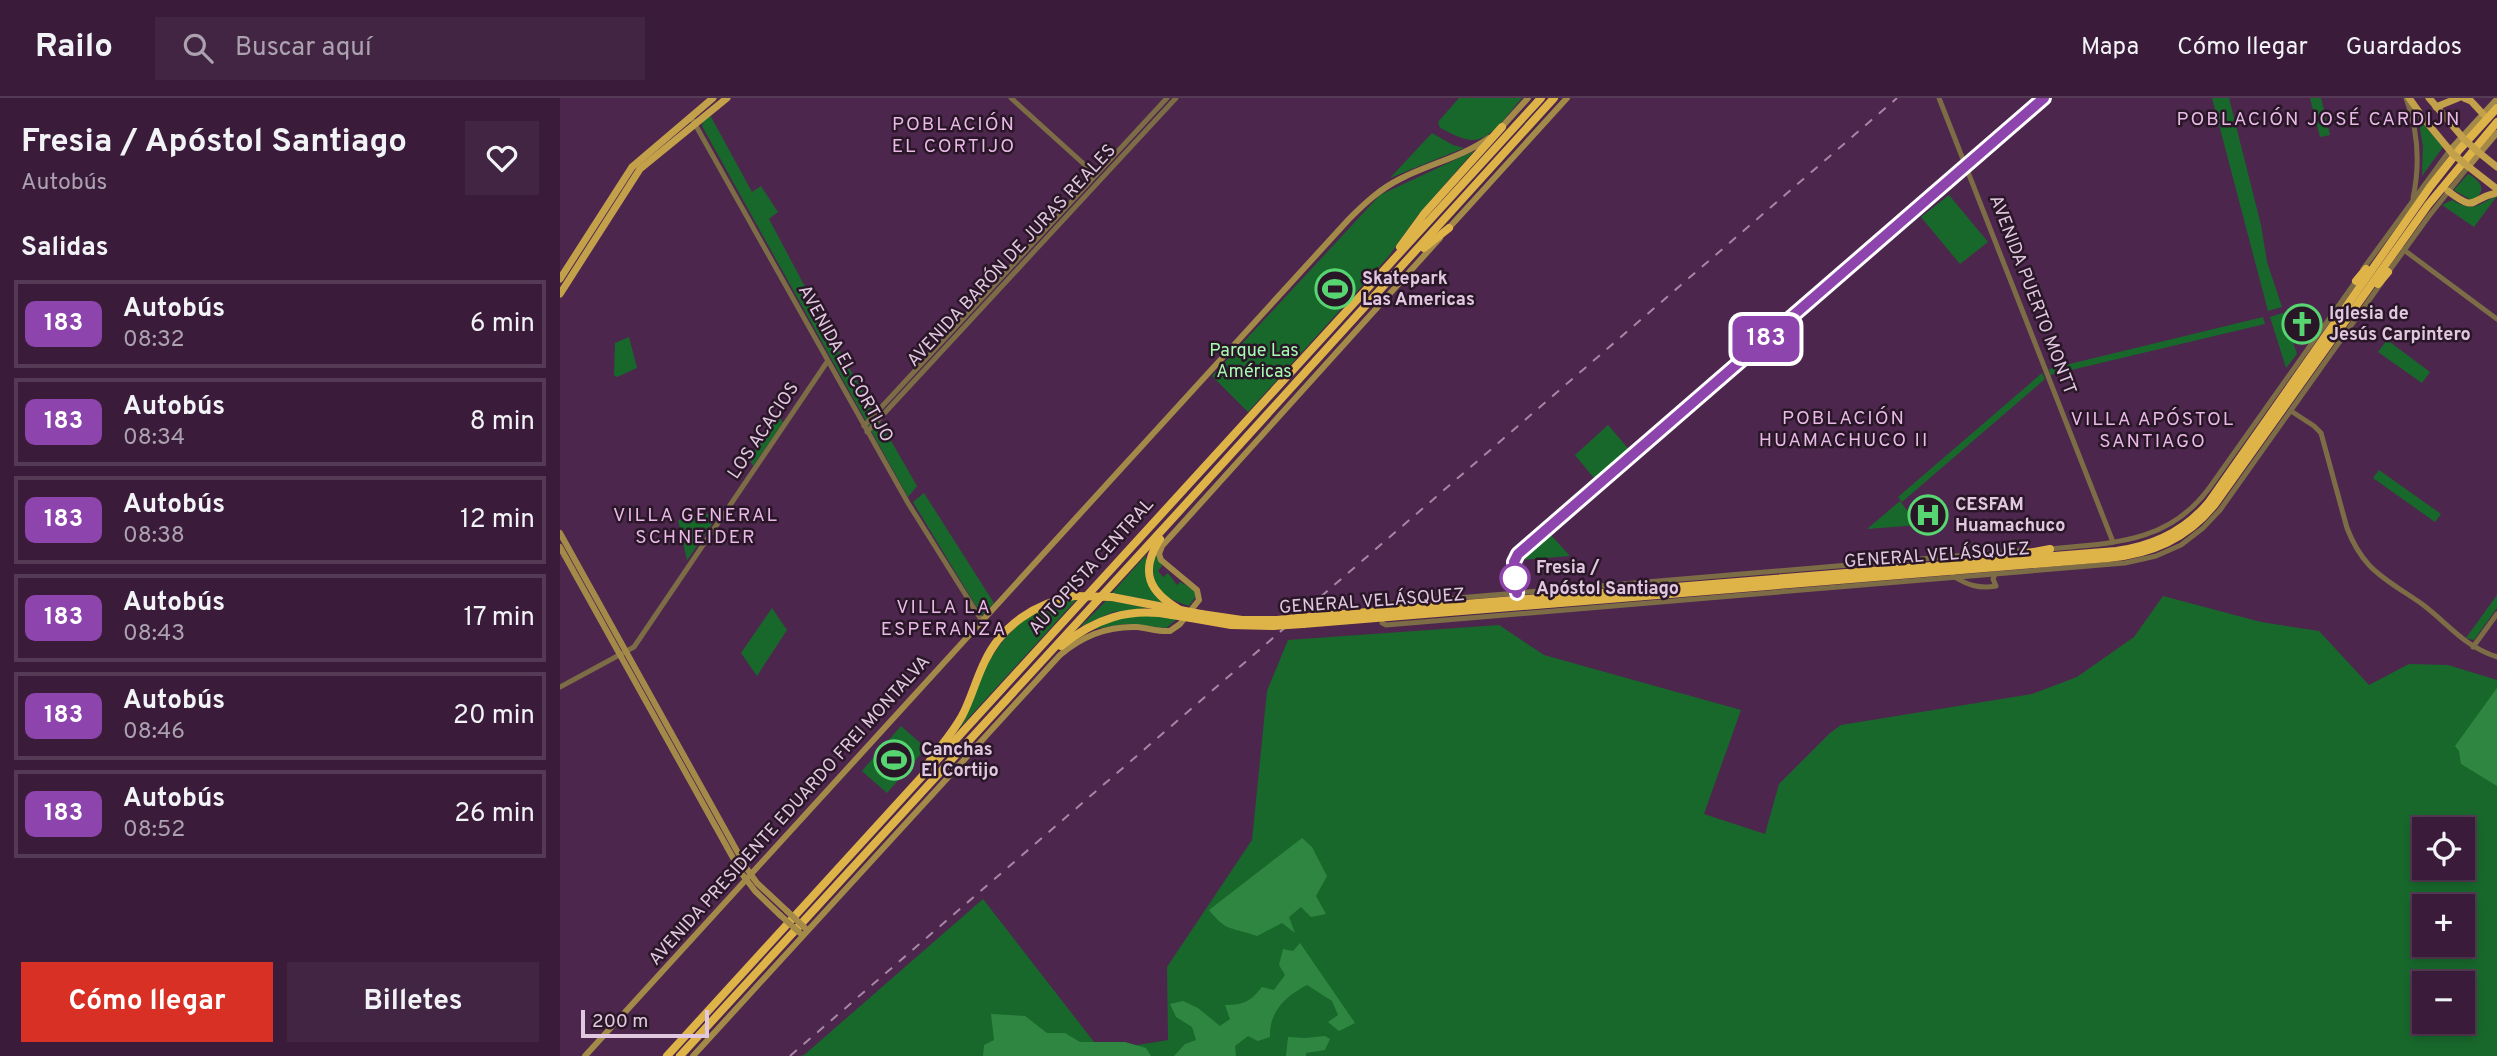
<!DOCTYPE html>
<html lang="es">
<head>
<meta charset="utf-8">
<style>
	body { margin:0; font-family:Overpass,sans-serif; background:#412542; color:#f1f3f6; height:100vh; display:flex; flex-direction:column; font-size:26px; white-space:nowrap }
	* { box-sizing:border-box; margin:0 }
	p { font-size:23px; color:#aba1af }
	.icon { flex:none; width:38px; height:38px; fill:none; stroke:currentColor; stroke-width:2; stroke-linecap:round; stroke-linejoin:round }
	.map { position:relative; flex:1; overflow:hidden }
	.drawer { display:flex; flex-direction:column; background:#3a1c3a; width:560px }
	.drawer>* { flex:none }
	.badge { padding:0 14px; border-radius:10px; font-size:24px; line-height:46px }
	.controls { position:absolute; left:1852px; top:719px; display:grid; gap:14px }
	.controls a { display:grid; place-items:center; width:63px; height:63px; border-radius:0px; background:#3a1c3a; box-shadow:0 4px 10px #0003,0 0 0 2px #543a54; font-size:35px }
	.scale { position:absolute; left:21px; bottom:18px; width:128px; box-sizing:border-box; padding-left:7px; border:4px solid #e1c8e0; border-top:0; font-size:19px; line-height:24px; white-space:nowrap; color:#e1c8e0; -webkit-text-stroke:5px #291728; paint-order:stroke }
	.map>.badge { position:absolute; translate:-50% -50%; box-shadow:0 0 0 4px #fff }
	h2 { padding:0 21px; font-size:26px; line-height:63px }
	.round { display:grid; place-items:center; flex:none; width:74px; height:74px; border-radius:0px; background:#412542 }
	.summary { display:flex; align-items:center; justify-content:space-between; height:119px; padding:0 21px }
	h1 { font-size:33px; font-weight:700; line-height:52px }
	.action { display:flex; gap:14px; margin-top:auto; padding:14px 21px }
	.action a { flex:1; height:80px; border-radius:0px; background:#d93025; color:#fff; font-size:28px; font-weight:700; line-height:80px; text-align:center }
	.action a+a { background:#412542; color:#f1f3f6 }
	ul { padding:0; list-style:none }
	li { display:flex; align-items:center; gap:21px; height:88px; margin:0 14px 10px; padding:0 7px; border:4px solid #543a54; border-radius:0px }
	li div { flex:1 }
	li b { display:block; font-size:26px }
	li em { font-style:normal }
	li .badge { min-width:77px; font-weight:700; text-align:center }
	header { display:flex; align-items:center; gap:42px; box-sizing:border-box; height:98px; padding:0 35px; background:#3a1c3a; border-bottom:2px solid #543a54 }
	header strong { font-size:33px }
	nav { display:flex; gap:38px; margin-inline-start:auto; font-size:24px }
	.search { width:490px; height:63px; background:#412542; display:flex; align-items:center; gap:18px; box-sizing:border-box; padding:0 24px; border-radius:0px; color:#aba1af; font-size:26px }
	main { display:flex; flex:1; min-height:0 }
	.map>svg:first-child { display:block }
</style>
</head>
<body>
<header>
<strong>Railo</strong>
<div class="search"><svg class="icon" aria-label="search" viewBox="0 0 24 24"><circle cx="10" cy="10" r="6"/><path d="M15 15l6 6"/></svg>Buscar aquí</div>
<nav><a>Mapa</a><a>Cómo llegar</a><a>Guardados</a></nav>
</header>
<main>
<section class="drawer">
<div class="summary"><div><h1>Fresia / Apóstol Santiago</h1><p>Autobús</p></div><a class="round"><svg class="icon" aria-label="heart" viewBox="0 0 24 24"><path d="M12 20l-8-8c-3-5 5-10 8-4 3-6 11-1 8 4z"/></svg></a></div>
<h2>Salidas</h2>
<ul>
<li><span class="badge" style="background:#8e44ad;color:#fff">183</span><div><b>Autobús</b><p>08:32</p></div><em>6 min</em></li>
<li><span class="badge" style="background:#8e44ad;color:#fff">183</span><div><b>Autobús</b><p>08:34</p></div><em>8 min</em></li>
<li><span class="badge" style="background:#8e44ad;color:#fff">183</span><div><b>Autobús</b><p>08:38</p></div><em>12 min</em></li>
<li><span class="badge" style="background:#8e44ad;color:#fff">183</span><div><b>Autobús</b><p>08:43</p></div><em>17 min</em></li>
<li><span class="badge" style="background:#8e44ad;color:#fff">183</span><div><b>Autobús</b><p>08:46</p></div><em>20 min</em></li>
<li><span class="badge" style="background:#8e44ad;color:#fff">183</span><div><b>Autobús</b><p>08:52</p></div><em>26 min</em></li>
</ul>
<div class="action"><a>Cómo llegar</a><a>Billetes</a></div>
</section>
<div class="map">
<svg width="1937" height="958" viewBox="0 0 1937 958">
	<rect width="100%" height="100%" fill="#4d264d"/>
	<g fill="#18682c" fill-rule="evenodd">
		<path d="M 899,0 L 962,0 C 950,13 931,44 911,42 C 900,41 889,34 880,30 L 878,24 Z"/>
		<path d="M 1652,0 L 1669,0 L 1701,127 L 1707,164 L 1722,209 L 1708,213 Z"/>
		<path d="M 1750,0 L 1761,0 L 1770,37 L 1760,39 Z"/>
		<path d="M 150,17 L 192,94 L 201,88 L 218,114 L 209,121 L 276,247 L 357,388 L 348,399 L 142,28 L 143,23 Z"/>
		<path d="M 1858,20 L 1883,49 L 1862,78 L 1863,48 Z"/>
		<path d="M 872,35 L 893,47 L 904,50 L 830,80 Z"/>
		<path d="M 914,53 L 858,117 L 829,158 L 688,314 L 652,278 L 820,97 Z"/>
		<path d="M 1908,76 C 1922,83 1928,95 1911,102 L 1894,92 Z"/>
		<path d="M 1389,97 L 1428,144 L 1400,166 L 1361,119 Z"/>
		<path d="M 1937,98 L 1914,129 L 1882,107 L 1892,102 C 1915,115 1916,107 1937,98 Z"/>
		<path d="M 1723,215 L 1737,256 L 1726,270 L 1710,219 Z"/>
		<path d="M 1703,219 L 1705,226 L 1490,277 L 1489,271 Z"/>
		<path d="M 69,239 L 77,270 L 57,279 L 54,277 L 55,245 Z"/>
		<path d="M 1827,242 L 1870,274 L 1862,285 L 1818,254 Z"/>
		<path d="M 1482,275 L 1485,281 L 1342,404 L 1338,399 Z"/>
		<path d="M 219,317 L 223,325 L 193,368 L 189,360 Z"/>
		<path d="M 1048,327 L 1072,355 L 1038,385 L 1015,357 Z"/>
		<path d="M 1819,372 L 1881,416 L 1875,424 L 1813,380 Z"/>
		<path d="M 364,395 L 434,505 L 422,518 L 353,404 Z"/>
		<path d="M 1340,403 L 1358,427 L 1307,431 Z"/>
		<path d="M 161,413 L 128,461 L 127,462 L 118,422 Z"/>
		<path d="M 990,436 L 1010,458 L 961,462 Z"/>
		<path d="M 595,452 L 602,468 L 598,473 L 603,479 L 608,475 L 617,487 L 620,484 L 635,492 L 636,498 L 629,508 C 593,496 590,487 595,452 Z"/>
		<path d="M 586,457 L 586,476 L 604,505 L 552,495 Z"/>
		<path d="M 1937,497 L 1937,510 L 1914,542 L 1906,540 Z"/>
		<path d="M 1603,498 L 1701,524 L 1759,533 L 1809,587 L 1849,566 L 1888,567 L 1937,582 L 1937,958 L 240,958 L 244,957 L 423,801 L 541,953 L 608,942 L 607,869 L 692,742 L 707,593 L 728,542 L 939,527 L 984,557 L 1181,612 L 1144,716 L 1205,736 L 1219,686 L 1270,635 L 1281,627 L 1472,596 L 1517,579 L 1574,539 ZM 1864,732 L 1902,732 L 1902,770 L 1864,770 ZM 1864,808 L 1902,808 L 1902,847 L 1864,847 ZM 1864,886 L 1902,886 L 1902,924 L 1864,924 Z"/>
		<path d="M 517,501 L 394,636 C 423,576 441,511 517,501 Z"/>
		<path d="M 547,502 L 587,510 L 553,514 L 520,529 Z"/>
		<path d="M 212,510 L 227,532 L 197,578 L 181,555 Z"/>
		<path d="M 572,516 L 617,521 L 606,530 L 564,526 L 535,531 L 534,528 Z"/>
		<path d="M 341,628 L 366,650 L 327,695 L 302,673 Z"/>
	</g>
	<g fill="#2f8641">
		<path d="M 1937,590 L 1937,688 L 1901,666 L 1899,653 L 1895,648 Z"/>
		<path d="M 742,740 L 752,749 L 767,778 L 756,798 L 766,816 L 751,819 L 741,809 L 729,819 L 735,835 L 722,825 L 697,838 C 673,829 667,835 649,812 Z"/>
		<path d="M 740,845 L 795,925 L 779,933 L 768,924 L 778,917 L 772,903 L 747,887 C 726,898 709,913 710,939 L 698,943 L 688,938 L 675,948 L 676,958 L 614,958 L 625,946 L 636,942 L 632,929 L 616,919 L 610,906 L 623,903 L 638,910 L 660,928 L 670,921 L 665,907 C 684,907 691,903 702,889 L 714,892 L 725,877 L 719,867 L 723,851 L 733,853 Z"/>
		<path d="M 431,916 L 465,918 L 487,935 L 505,935 L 520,944 L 565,944 L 586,950 L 591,958 L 423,958 L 424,947 L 434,942 Z"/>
		<path d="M 765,938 L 770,941 L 765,952 L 746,955 L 746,958 L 726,958 L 728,939 L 745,940 Z"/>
	</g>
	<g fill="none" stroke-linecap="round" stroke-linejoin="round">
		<g stroke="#7d6d46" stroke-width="5">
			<path d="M 451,0 L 536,77"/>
			<path d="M 1379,0 L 1553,444"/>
			<path d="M 1846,0 C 1858,32 1860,67 1853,100"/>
			<path d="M 131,19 L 348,405 L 422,523"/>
			<path d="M 1844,152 L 1937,221"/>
			<path d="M 1803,171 L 1890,52"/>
			<path d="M 1827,176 L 1869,118 L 1908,69"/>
			<path d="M 1731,313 L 1754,328 L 1761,335 L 1787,430 C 1792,443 1799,456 1809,467 C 1824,483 1844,493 1862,506 C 1890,527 1902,547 1937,559"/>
			<path d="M 304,328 L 607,0"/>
			<path d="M 307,334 L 616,0"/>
			<path d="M 1487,451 C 1552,445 1609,446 1650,389 L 1796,183"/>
			<path d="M 1393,478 C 1407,487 1419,491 1436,488 L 1433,481 L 1435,476"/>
			<path d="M 957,495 L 954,465 L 958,456 L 1484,0"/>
			<path d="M 820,509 L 825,506 L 1467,452"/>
			<path d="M 822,525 L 826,527 L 1565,465 L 1596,458 L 1621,447 L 1643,430 L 1660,412 L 1822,184"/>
			<path d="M 1913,549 L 1937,516"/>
			<path d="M 0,589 L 74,549 L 267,264"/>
		</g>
		<g stroke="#a48a49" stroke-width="6">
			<path d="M 940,31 L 968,0"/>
			<path d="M 1890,52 L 1937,1"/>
			<path d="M 1908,69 L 1937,35"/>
			<path d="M 887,132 L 1007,0"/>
			<path d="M 0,435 L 187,771 L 197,785 L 227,813"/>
			<path d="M 0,449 L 182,776 L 195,793 L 220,817"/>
			<path d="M 25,958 L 789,121 C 805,105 820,91 840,81 C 869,66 902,59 929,40"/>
			<path d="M 133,958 L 500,557 C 522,538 548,528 577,529 C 588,530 599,534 610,533 L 620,526 L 639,502 L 637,492 L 601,462 L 599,456 L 602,448 L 880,140"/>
		</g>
		<g stroke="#c3a04a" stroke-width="7">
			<path d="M 1849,0 L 1864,21 L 1892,55"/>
			<path d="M 1869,0 L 1904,41"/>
			<path d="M 1904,0 L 1911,3 L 1923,16"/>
			<path d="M 1876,9 L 1898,0"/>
			<path d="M 1917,53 L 1937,69"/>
			<path d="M 1905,66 L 1937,91"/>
			<path d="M 1888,93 C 1918,116 1909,100 1937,95"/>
			<path d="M 0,181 L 72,69 L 153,0"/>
			<path d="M 0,196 L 80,71 L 167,0"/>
		</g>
		<g stroke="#deb449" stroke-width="8">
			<path d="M 840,149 L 864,116 L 942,29"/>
			<path d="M 864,150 L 889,130"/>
			<path d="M 1796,183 L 1806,171"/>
			<path d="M 1818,186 L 1828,174"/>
			<path d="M 600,441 C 579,474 589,494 620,512"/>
			<path d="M 1462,456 L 1490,451"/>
			<path d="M 552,499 L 614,511"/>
			<path d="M 641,516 L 682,522 L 717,522"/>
			<path d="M 747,519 L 1556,453 C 1593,448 1625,433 1649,404 L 1870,89 L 1899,52 L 1937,10"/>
			<path d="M 631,520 L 671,527 L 713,528"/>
			<path d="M 743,526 L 1548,460 C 1591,456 1627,441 1655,406 L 1868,107 L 1937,24"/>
			<path d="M 501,548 C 535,521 568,509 612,517"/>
			<path d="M 367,667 C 378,651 392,636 402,618 C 411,601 416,581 425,563 C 442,527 476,505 514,498"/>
			<path d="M 107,958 L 981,0"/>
			<path d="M 120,958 L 614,419 L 994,0"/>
		</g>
		<path stroke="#a688a6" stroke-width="2" stroke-dasharray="9 9" stroke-linecap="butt" d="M 230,958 L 1337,0"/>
		<g stroke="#a48a49" stroke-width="6">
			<path d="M 227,813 L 245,830"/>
			<path d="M 220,817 L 240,835"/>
		</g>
		<g stroke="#c3a04a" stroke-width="7">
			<path d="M 1904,41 L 1917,53"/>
			<path d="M 1892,55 L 1905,66"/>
		</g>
		<g stroke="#deb449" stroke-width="8">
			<path d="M 514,498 L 552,499"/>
			<path d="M 620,512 L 641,516"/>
			<path d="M 612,517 L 631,520"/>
			<path d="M 717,522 L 747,519"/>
			<path d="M 713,528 L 743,526"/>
		</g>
	</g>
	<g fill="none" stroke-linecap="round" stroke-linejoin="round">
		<g stroke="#fff" stroke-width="16">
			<path id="line" d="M 957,495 L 954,464 L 958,456 L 1484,0"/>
		</g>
		<use href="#line" stroke="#8e44ad" stroke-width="10"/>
	</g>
	<defs>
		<g id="stadium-ring" transform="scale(2.0125)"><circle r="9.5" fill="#291728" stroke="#57d570" stroke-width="1.5"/><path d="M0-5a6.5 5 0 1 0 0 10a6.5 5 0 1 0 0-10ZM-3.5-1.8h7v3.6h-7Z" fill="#57d570"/></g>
		<g id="church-ring" transform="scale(2.0125)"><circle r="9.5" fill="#291728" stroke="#57d570" stroke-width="1.5"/><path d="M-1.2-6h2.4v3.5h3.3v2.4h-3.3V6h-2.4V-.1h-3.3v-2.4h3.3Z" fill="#57d570"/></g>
		<g id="hospital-ring" transform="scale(2.0125)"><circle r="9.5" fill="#291728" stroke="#57d570" stroke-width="1.5"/><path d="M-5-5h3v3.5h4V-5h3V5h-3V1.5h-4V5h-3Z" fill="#57d570"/></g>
	</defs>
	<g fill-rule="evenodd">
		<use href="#stadium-ring" x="775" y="191"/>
		<use href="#church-ring" x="1742" y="226"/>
		<use href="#hospital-ring" x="1368" y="417"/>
		<use href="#stadium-ring" x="334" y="662"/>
	</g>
	<circle fill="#fff" stroke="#8e44ad" stroke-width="3.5" cx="955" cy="480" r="14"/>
	<g text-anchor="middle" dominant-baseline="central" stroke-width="5" stroke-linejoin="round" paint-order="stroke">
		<g font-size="18" fill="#e1c8e0" stroke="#291728">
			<text transform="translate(452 158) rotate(-47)">AVENIDA BARÓN DE JURAS REALES</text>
			<text transform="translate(1472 197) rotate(69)">AVENIDA PUERTO MONTT</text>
			<text transform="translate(285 266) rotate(61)">AVENIDA EL CORTIJO</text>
			<text transform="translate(204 333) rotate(-56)">LOS ACACIOS</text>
			<text transform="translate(1377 458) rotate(-4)">GENERAL VELÁSQUEZ</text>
			<text transform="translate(532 469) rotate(-48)">AUTOPISTA CENTRAL</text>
			<text transform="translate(812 504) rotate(-4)">GENERAL VELÁSQUEZ</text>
			<text transform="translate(230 713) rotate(-48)">AVENIDA PRESIDENTE EDUARDO FREI MONTALVA</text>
		</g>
		<g font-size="18" font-weight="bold" fill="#e1c8e0" stroke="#291728" text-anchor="start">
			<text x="802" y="181">Skatepark<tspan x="802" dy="21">Las Americas</tspan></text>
			<text x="1769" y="216">Iglesia de<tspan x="1769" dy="21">Jesús Carpintero</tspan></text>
			<text x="1395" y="407">CESFAM<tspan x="1395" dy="21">Huamachuco</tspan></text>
			<text x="361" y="652">Canchas<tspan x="361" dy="21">El Cortijo</tspan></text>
		</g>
		<g font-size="18" fill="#a6fbb1" stroke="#291728">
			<text x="694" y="253">Parque Las<tspan x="694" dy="21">Américas</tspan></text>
		</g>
		<g font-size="18" font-weight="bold" fill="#e1c8e0" stroke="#291728" text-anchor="start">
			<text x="976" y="470">Fresia /<tspan x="976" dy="21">Apóstol Santiago</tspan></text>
		</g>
		<g font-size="19" letter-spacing="2" fill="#eab9e8" stroke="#291728">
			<text x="1759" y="22">POBLACIÓN JOSÉ CARDIJN</text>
			<text x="394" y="27">POBLACIÓN<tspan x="394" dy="22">EL CORTIJO</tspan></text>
			<text x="1284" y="321">POBLACIÓN<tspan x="1284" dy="22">HUAMACHUCO II</tspan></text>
			<text x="1593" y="322">VILLA APÓSTOL<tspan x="1593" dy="22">SANTIAGO</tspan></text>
			<text x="136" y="418">VILLA GENERAL<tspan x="136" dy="22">SCHNEIDER</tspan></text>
			<text x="384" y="510">VILLA LA<tspan x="384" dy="22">ESPERANZA</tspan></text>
		</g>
	</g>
</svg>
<div class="controls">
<a><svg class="icon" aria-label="locate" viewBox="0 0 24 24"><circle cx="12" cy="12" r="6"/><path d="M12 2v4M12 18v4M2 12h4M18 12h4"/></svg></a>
<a>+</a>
<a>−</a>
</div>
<div class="scale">200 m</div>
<b class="badge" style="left:1206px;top:241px;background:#8e44ad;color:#fff">183</b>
</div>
</main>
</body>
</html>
